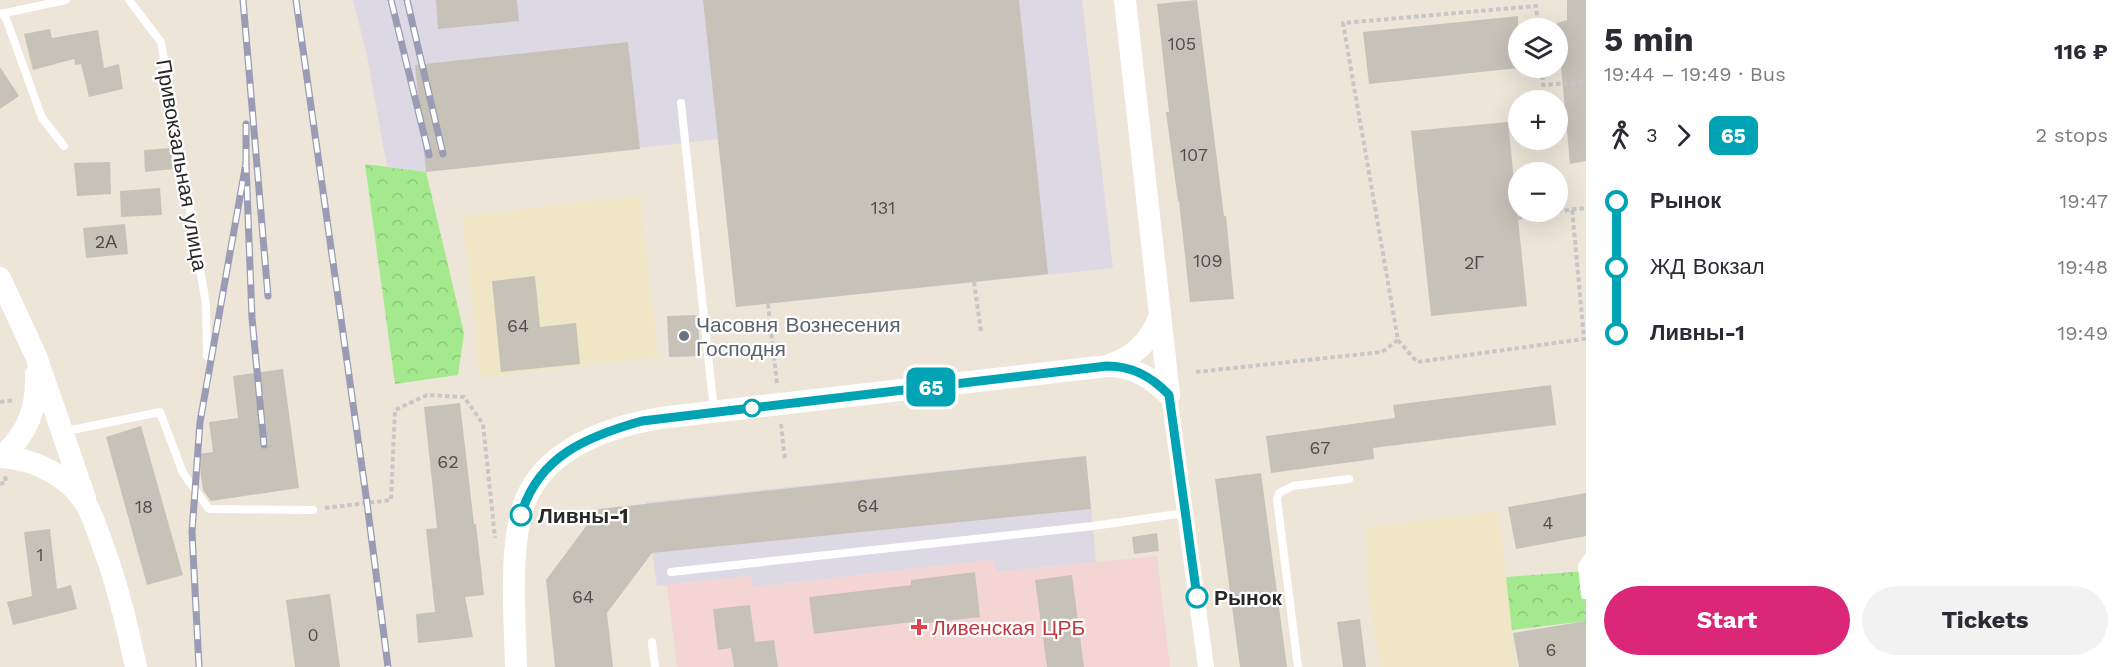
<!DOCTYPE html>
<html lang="en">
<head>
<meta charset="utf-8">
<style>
	body { margin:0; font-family:"Work Sans",sans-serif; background:#f2f2f3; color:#2b2b33; height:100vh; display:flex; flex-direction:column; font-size:22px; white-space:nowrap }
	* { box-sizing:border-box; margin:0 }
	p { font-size:20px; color:#7c7c81 }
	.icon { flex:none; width:33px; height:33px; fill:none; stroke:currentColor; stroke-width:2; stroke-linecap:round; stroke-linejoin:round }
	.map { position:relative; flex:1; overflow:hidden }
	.panel { display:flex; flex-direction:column; background:#fff; width:540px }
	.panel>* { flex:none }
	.badge { padding:0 12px; border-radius:9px; font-size:21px; line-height:39px }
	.fabs { position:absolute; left:1508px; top:18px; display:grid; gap:12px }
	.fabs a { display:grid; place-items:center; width:60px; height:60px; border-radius:50%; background:#fff; box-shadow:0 6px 24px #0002; font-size:30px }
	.map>.badge { position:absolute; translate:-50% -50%; box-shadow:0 0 0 3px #fff }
	.legs { display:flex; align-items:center; gap:9px; height:66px; padding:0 18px; font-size:20px }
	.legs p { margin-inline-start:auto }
	.summary { display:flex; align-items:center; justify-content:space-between; height:102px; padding:0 18px }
	h1 { font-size:33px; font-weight:700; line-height:45px }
	.primary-button { display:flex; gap:12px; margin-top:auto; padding:12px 18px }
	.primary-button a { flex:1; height:69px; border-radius:36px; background:#db2777; color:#fff; font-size:24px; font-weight:700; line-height:69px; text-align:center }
	.primary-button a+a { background:#f2f2f3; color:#2b2b33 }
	ul { padding:0 18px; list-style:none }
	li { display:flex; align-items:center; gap:21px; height:66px; font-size:22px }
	li i { display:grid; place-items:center; width:9px; height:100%; margin:0 8px; background:currentColor }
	li i::after { content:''; width:15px; height:15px; margin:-8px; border:4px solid; border-radius:50%; background:#fff }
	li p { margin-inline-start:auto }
	li:first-child i { background:linear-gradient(#0000 50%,currentColor 0) }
	li:last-child i { background:linear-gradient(currentColor 50%,#0000 0) }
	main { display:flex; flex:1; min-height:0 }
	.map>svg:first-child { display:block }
</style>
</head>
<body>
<main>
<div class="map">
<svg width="1586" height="667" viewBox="0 0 1586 667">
	<defs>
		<pattern id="park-crowns" width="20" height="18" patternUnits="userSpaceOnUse" patternTransform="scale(1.5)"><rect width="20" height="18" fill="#a5e98e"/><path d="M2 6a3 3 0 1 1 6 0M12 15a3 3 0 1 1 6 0" fill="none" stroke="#8ec87a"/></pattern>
	</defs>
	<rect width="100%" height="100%" fill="#ece5d8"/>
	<g fill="#ddd9e4">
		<path d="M 353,0 L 1082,0 L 1113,268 L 736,307 L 718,139 L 426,172 L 387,167 L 367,56 Z"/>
		<path d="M 1086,456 L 1096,562 L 996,572 L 993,560 L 752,587 L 750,576 L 657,586 L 646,502 Z"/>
	</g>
	<g fill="#f0e6c5">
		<path d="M 640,196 L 658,357 L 480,377 L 462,216 Z"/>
		<path d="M 1498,511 L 1516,667 L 1380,667 L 1369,597 L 1366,527 Z"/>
	</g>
	<path fill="#f5d5d3" d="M 1157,556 L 1170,667 L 677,667 L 667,585 L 751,576 L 752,587 L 993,560 L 996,572 Z"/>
	<g fill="url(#park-crowns)">
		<path d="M 365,164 L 426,172 L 464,333 L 458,375 L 395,384 Z"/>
		<path d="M 1586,571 L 1586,621 L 1512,630 L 1506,577 Z"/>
	</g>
	<g fill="#c7c2b8">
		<path d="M 436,0 L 517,0 L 519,21 L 438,29 Z"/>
		<path d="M 703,0 L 1019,0 L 1048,274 L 736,307 Z"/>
		<path d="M 1197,0 L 1224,216 L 1226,216 L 1234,299 L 1190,302 L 1179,201 L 1178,201 L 1166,112 L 1169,112 L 1157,4 Z"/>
		<path d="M 1567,0 L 1586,0 L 1586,161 L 1570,164 L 1557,23 L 1567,20 Z"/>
		<path d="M 1518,16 L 1518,68 L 1369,84 L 1363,32 Z"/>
		<path d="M 50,29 L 52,38 L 98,30 L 104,68 L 119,64 L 123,89 L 89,97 L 81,64 L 75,65 L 74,59 L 33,70 L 24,34 Z"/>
		<path d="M 628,42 L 640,149 L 426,172 L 415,65 Z"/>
		<path d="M 0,67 L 19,96 L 0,109 Z"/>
		<path d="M 1508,122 L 1527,306 L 1431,316 L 1411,131 Z"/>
		<path d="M 171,148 L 173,169 L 145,172 L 144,150 Z"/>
		<path d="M 110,162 L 111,194 L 77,196 L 74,163 Z"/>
		<path d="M 160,188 L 162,215 L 121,217 L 120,191 Z"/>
		<path d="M 125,224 L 128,254 L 86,258 L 83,228 Z"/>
		<path d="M 535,276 L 540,327 L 576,323 L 580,364 L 501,372 L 492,281 Z"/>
		<path d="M 697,315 L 701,356 L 669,357 L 667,316 Z"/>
		<path d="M 283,369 L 299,488 L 211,501 L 203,490 L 198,454 L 213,452 L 209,422 L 238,418 L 233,376 Z"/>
		<path d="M 1551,385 L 1556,425 L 1373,448 L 1374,459 L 1271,473 L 1266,436 L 1395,418 L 1393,405 Z"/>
		<path d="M 460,403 L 474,524 L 476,524 L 484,595 L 465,597 L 473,637 L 418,643 L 416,614 L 435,612 L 426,529 L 437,528 L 424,407 Z"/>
		<path d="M 141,426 L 183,575 L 147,585 L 106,437 Z"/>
		<path d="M 1086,456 L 1091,509 L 652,553 L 607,613 L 613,667 L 555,667 L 546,580 L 599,509 Z"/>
		<path d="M 1261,473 L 1287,667 L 1240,667 L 1215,479 Z"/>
		<path d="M 1586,493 L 1586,536 L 1516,549 L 1508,507 Z"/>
		<path d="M 50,529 L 57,589 L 71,585 L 77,609 L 13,625 L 7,602 L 32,596 L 24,532 Z"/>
		<path d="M 1157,533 L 1159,551 L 1134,554 L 1132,537 Z"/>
		<path d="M 975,572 L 980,617 L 920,624 L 920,621 L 814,634 L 809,597 L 911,585 L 911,580 Z"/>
		<path d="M 1072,575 L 1084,667 L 1047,667 L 1035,580 Z"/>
		<path d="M 330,594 L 340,667 L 295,667 L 286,600 Z"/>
		<path d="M 750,605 L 755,642 L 774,640 L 778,667 L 734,667 L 731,648 L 718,650 L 713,609 Z"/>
		<path d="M 1360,619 L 1366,667 L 1343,667 L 1337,622 Z"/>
		<path d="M 1586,621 L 1586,667 L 1519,667 L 1513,633 Z"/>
	</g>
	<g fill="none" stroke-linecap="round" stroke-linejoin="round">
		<g stroke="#c7c7c7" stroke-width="4" stroke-dasharray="4.5 3" stroke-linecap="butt">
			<path d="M 1542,68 L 1543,85 L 1586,82"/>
			<path d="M 1557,211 L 1586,208"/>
			<path d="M 1518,218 L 1554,212"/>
			<path d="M 974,282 L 981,331"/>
			<path d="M 768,304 L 777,384"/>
			<path d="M 1398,340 L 1417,362 L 1584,339 L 1572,208"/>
			<path d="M 1196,372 L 1382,352 L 1398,340 L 1343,23 L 1536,6 L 1538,28"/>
			<path d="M 0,402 L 14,400"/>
			<path d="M 781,424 L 785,460"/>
			<path d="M 0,484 L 6,482 L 5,476"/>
			<path d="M 325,508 L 391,500 L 395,410 L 427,395 L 464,397 L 483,424 L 495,538"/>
		</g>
		<g stroke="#fff" stroke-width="8">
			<path d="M 129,0 L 161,42 L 206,304 L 207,356"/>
			<path d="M 4,13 L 42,118 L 64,146"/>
			<path d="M 0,14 L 66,0"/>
			<path d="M 681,103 L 714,411"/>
			<path d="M 62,432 L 160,412 L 183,473 L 209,509 L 313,510"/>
			<path d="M 671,572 L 1093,526 L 1185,513"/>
			<path d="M 1585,595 L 1582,566 L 1586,559"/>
			<path d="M 652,642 L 655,667"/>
			<path d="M 1298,667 L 1277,499 L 1279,493 L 1293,486 L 1349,479"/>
		</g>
		<path stroke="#fff" stroke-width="16" d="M 1169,395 L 1206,667"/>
		<g stroke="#fff" stroke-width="22">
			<path d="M 1125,0 L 1169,395"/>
			<path d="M 0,278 L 36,356 L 85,498"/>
			<path d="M 1107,366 C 1134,357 1149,343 1160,316"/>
			<path d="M 0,457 C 36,458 75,479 90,512 C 97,528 102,544 108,560 C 120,595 128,630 136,667"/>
			<path d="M 1,457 C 28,434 37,409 36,374"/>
			<path d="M 516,667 C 515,620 508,542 526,499 C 548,447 609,427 660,418 L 1107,366 C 1133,366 1152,378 1169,395"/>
		</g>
		<g stroke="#9a9cb5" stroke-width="7">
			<g id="rail">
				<path d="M 243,0 L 268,296"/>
				<path d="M 296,0 L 367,503 L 388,667"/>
				<path d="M 391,0 L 429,155"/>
				<path d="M 407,0 L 443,154"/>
				<path d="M 246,163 L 246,124"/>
				<path d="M 199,667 L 192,532 L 200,422 L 246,163 L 252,318 L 264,445"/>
			</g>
		</g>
		<use href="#rail" stroke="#fff" stroke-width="4.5" stroke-dasharray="14" stroke-linecap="butt"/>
	</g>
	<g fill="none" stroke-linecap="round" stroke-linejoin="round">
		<g stroke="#fff" stroke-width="14">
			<path id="line-1" d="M 521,515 C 538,456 588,436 642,421 L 1107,366 C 1133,366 1152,377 1169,395 L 1197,597"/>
		</g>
		<use href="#line-1" stroke="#00a3b4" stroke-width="9"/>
	</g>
	<circle fill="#6b7280" stroke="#fff" stroke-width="2" cx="684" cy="336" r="6"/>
	<g fill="#fff" stroke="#00a3b4" stroke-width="3">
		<circle cx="752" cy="408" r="8"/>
		<circle cx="521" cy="515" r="10"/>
		<circle cx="1197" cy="597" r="10"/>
	</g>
	<path fill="#e0444e" stroke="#fff" stroke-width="2" d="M916 618h6v6h6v6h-6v6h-6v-6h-6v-6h6z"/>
	<g text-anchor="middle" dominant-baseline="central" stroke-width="4.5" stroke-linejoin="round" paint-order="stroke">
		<g font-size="18" fill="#504e4c">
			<text x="1182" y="43">105</text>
			<text x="1194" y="154">107</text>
			<text x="883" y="207">131</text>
			<text x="106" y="241">2А</text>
			<text x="1208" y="260">109</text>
			<text x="1474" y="262">2Г</text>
			<text x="518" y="325">64</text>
			<text x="1320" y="447">67</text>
			<text x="448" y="461">62</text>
			<text x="868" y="505">64</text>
			<text x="144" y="506">18</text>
			<text x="1548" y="522">4</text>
			<text x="40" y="554">1</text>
			<text x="583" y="596">64</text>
			<text x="313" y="634">0</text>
			<text x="1551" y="649">6</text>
		</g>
		<g font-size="21" fill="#282828" stroke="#fff">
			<text transform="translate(182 165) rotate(80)">Привокзальная улица</text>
		</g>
		<g font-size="21" fill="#5b616d" stroke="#fff" text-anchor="start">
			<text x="696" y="324">Часовня Вознесения<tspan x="696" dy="24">Господня</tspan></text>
		</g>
		<g font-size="21" font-weight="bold" fill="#282828" stroke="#fff" text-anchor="start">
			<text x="538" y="515">Ливны-1</text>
			<text x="1214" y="597">Рынок</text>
		</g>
		<g font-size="21" fill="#be3a42" stroke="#fff" text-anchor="start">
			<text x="932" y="627">Ливенская ЦРБ</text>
		</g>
	</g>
</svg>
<div class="fabs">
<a><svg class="icon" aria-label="layers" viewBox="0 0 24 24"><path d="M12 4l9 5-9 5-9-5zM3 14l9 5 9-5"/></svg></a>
<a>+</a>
<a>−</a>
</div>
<b class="badge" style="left:931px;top:387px;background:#00a3b4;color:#fff">65</b>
</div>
<section class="panel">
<div class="summary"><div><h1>5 min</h1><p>19:44 – 19:49 · Bus</p></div><b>116 ₽</b></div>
<div class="legs"><svg class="icon" aria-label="walk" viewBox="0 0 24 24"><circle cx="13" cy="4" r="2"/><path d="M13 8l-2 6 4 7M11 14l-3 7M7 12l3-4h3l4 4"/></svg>3<svg class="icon" aria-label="forward" viewBox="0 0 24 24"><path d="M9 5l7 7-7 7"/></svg><b class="badge" style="background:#00a3b4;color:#fff">65</b><p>2 stops</p></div>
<ul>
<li><i style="color:#00a3b4"></i><b>Рынок</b><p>19:47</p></li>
<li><i style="color:#00a3b4"></i><span>ЖД Вокзал</span><p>19:48</p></li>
<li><i style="color:#00a3b4"></i><b>Ливны-1</b><p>19:49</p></li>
</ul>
<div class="primary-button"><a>Start</a><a>Tickets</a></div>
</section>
</main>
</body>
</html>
